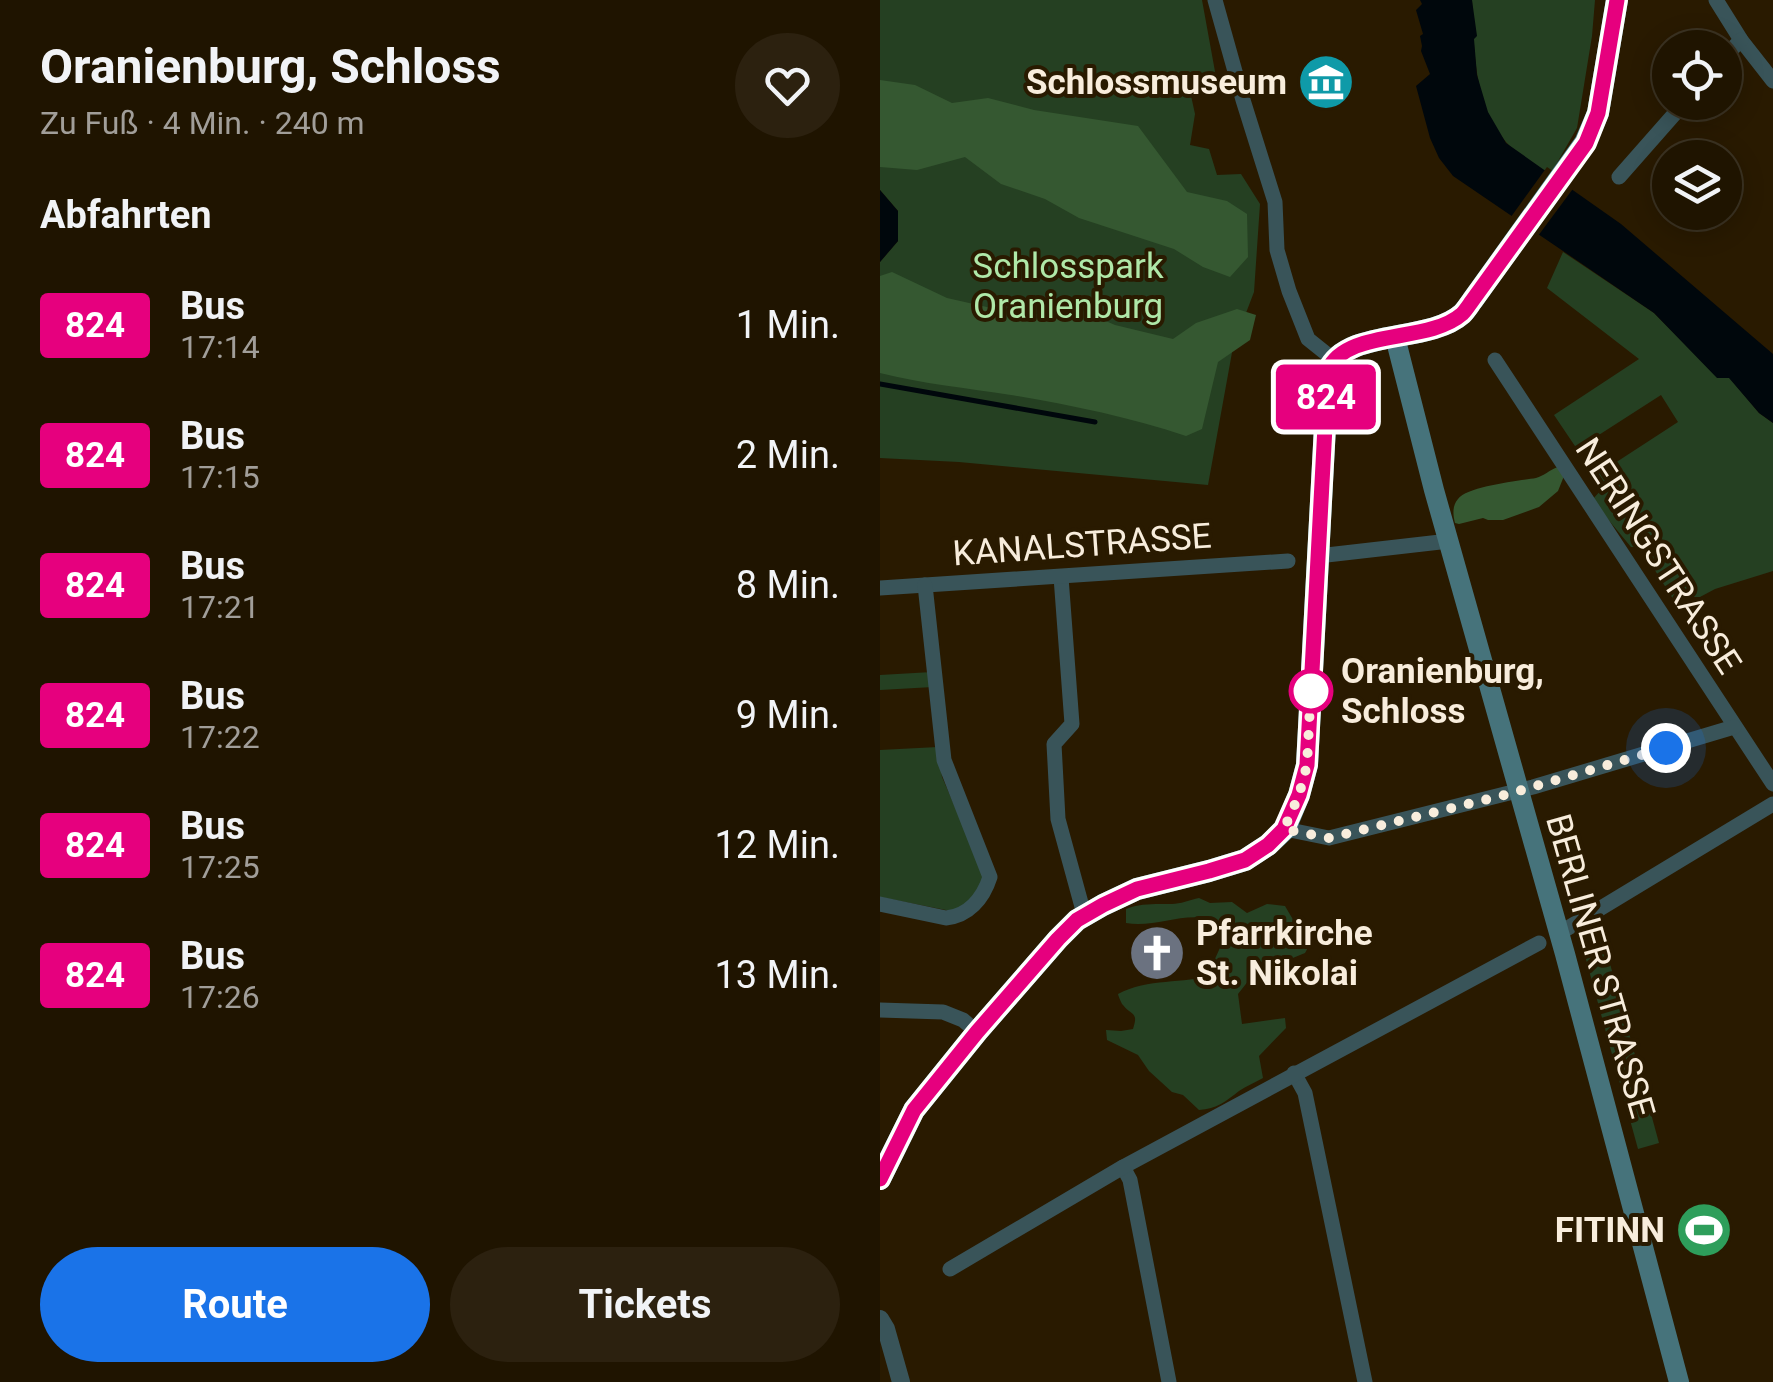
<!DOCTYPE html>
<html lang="de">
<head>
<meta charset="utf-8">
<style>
	body { margin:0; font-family:Roboto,sans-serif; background:#2c210f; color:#f1f3f6; height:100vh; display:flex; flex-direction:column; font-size:38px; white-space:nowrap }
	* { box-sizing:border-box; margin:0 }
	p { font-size:32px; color:#a19e99 }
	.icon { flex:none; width:55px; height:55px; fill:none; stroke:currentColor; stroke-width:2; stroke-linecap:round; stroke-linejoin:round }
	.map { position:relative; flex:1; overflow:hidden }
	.side { display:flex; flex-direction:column; background:#1f1400; width:880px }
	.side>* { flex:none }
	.badge { padding:0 20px; border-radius:8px; font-size:35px; line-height:65px }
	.controls { position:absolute; left:772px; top:30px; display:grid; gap:20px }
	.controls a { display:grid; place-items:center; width:90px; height:90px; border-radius:50%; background:#1f1400; box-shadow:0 5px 25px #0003,0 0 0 2px #3c3322; font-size:50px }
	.you { position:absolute; width:50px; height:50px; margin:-25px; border:8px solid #fff; border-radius:50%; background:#1a73e8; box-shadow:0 0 0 15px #1a73e833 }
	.map>.badge { position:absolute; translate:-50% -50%; box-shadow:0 0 0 5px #fff }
	h2 { padding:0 40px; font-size:38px; line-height:90px }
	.round { display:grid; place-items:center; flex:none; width:105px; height:105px; border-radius:52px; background:#2c210f }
	.headline { display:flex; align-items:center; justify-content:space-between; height:170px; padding:0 40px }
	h1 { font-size:48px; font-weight:700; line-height:75px }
	.button { display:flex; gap:20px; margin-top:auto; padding:20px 40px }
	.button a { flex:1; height:115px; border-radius:60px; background:#1a73e8; color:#fff; font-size:40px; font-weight:700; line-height:115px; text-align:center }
	.button a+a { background:#2c210f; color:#f1f3f6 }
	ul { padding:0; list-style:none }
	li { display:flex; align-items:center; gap:30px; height:130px; padding:0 40px }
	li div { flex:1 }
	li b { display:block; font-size:38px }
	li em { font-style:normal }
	li .badge { min-width:110px; font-weight:700; text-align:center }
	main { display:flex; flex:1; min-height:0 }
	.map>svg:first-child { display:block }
</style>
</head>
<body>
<main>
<section class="side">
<div class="headline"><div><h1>Oranienburg, Schloss</h1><p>Zu Fuß · 4 Min. · 240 m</p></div><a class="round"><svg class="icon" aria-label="heart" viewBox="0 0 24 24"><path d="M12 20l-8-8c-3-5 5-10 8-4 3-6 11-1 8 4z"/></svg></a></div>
<h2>Abfahrten</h2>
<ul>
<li><span class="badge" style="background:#e6007e;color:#fff">824</span><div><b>Bus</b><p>17:14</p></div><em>1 Min.</em></li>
<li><span class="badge" style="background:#e6007e;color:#fff">824</span><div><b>Bus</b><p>17:15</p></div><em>2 Min.</em></li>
<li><span class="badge" style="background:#e6007e;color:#fff">824</span><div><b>Bus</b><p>17:21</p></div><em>8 Min.</em></li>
<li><span class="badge" style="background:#e6007e;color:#fff">824</span><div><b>Bus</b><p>17:22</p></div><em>9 Min.</em></li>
<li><span class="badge" style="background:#e6007e;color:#fff">824</span><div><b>Bus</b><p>17:25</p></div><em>12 Min.</em></li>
<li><span class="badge" style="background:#e6007e;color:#fff">824</span><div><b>Bus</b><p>17:26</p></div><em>13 Min.</em></li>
</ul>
<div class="button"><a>Route</a><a>Tickets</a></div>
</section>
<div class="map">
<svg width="893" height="1382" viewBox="0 0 893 1382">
	<rect width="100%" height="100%" fill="#291a00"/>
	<g fill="#254022">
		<path d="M 0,0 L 322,0 L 336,77 L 308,82 L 315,114 L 310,145 L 329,149 L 337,175 L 361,174 L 380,204 L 374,292 L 353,347 L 328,485 L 79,462 L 0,458 L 0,262 L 18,241 L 18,211 L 0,190 Z"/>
		<path d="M 592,0 L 715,0 L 712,36 L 697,128 L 670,175 C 656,165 638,156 626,142 C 593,105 594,47 592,0 Z"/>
		<path d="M 683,252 L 774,313 L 837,377 L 849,377 L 879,413 L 893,423 L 893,571 L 835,589 L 820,597 L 810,597 L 795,602 L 764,553 L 758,547 L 751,547 L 712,500 L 723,488 L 715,476 L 798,422 L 781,395 L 697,449 L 674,415 L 759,359 L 667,288 Z"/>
		<path d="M 52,672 L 53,687 L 0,690 L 0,675 Z"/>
		<path d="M 58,747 L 62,777 L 105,876 L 89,903 L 71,911 L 0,897 L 0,750 Z"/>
		<path d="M 319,898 L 330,903 L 352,902 L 367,913 L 387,904 L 405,906 L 415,923 L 431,942 L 425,953 L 398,964 L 387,977 L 369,980 L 358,994 L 362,1024 L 405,1018 L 406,1028 L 379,1056 L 383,1078 C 376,1082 366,1086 359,1091 C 346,1101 337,1109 319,1110 L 303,1095 L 292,1092 L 269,1071 L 258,1055 L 227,1040 L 226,1030 L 241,1031 L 253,1029 C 259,1011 251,1016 243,1005 C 242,1005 238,995 238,994 C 268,978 303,984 334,975 L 336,970 L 333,964 C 337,951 352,935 328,931 L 325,918 C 298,914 272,928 246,923 L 246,909 C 261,903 276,904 292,904 C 300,904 310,900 319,898 Z"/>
		<path d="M 723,938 L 779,1143 L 758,1149 L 704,952 Z"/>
	</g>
	<g fill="#355831">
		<path d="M 0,80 L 35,85 L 72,103 L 108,98 L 154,110 L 258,126 L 307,192 L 347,201 L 367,214 L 368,257 L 350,277 L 323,267 L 294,249 L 199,218 L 165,199 L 121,184 L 85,157 L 37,170 L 0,167 Z"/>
		<path d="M 12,272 L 67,298 L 120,310 L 158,314 L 189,305 L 235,325 L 293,339 L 316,323 L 357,309 L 376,315 L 370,340 L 338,362 L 322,429 L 306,436 C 249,417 190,405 131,395 C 87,388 43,384 0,373 L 0,276 Z"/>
		<path d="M 678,467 L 684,476 L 678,491 L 659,507 L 623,520 L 608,520 L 603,518 L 579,524 L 575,523 C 573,515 572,506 578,499 C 588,486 639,481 656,478 C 664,476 669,470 678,467 Z"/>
	</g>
	<g fill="#00070c">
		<path d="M 540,0 L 592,0 L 597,36 L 594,39 L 597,75 L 608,112 L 626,143 L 741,224 L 893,354 L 893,423 L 879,413 L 849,378 L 837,378 L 774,313 L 573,176 L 559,158 L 550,138 L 536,86 L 550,74 L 541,51 L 542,46 L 540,36 L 543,34 L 536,10 L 542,4 Z"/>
		<path d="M 0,190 L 18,211 L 18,241 L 0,262 Z"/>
	</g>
	<path fill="#291a00" d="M 667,167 L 695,186 L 655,240 L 628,221 Z"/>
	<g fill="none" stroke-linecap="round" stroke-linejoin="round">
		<path stroke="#00070c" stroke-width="5" d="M 0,384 L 215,422"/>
		<g stroke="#395459" stroke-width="15">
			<path d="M 335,0 L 363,100 L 395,202 L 397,250 L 409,291 L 428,339 L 453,359"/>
			<path d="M 836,0 L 861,40 L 893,81"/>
			<path d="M 845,56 L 861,40"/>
			<path d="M 739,177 L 805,102"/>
			<path d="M 615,360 L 893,784"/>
			<path d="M 438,556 L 569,541"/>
			<path d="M 181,577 L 192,724 L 174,744 L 178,819 L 204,914"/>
			<path d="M 0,588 L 408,561"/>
			<path d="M 405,829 L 449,838 L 653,787 L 854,727"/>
			<path d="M 0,904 L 66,918 C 88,916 103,899 110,877 L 64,760 L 45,585"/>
			<path d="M 678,934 L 893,804"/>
			<path d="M 0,1010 L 63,1012 L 83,1020 L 97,1032"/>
			<path d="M 414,1073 L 425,1093 L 485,1382"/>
			<path d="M 243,1167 L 250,1180 L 289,1382"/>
			<path d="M 70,1269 L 243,1167 L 659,943"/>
		</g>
		<path stroke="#395459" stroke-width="18" d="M 0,1319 L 6,1329 L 21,1382"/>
		<path stroke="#46737b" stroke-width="20" d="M 515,337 L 554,490 L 685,954 L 799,1382"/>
		<path stroke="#508b95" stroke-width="22" d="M 0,1179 L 34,1110 L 97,1032 L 178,939 L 197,920 L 223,905 L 257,889 L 329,871 L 365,860 L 388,845 L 405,829 L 419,795 L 427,765 L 448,370 C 467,328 548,344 582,314 C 586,310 589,305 592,301 L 705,143 L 718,113 L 737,0"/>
	</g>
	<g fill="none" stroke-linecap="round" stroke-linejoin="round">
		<g stroke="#fff" stroke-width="22">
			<path id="line" d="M 0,1179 L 34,1110 L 97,1032 L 178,939 L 197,920 L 223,905 L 257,889 L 329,871 L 365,860 L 388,845 L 404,829 L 419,795 L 427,765 L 448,370 C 467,328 548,344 582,314 C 586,310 589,305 592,301 L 706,143 L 718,113 L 737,0"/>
		</g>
		<use href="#line" stroke="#e6007e" stroke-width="15"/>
		<path stroke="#f8eddc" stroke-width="10" stroke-dasharray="0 18" d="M 431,691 L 431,686 L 427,765 L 419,795 L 404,829 L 449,838 L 625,795 L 786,748"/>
	</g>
	<defs>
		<g id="museum-disc" transform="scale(2.875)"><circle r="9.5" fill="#0f9aa8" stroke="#291a00"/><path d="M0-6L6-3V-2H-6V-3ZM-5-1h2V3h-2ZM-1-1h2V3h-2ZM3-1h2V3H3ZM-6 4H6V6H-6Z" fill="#fff"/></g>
		<g id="church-disc" transform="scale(2.875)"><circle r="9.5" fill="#6b7280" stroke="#291a00"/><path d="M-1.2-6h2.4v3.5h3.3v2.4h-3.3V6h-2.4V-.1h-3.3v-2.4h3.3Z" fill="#fff"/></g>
		<g id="stadium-disc" transform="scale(2.875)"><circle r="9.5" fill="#2e9e5b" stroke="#291a00"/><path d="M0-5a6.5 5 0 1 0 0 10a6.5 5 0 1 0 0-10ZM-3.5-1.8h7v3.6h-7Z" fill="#fff"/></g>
	</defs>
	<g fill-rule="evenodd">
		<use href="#museum-disc" x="446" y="82"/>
		<use href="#church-disc" x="277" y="953"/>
		<use href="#stadium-disc" x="824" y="1230"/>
	</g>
	<circle fill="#fff" stroke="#e6007e" stroke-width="5" cx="431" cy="691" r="20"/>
	<g text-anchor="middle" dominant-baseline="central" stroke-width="8" stroke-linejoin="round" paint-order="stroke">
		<g font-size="35" font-weight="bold" fill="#f8eddc" stroke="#291a00" text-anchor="end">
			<text x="407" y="82">Schlossmuseum</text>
			<text x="316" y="933" text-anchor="start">Pfarrkirche<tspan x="316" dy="40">St. Nikolai</tspan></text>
			<text x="785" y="1230">FITINN</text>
		</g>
		<g font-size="35" fill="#afe8a8" stroke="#291a00">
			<text x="188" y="266">Schlosspark<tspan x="188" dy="40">Oranienburg</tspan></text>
		</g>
		<g font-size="35" fill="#f8eddc" stroke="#291a00">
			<text transform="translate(202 545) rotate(-4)">KANALSTRASSE</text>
			<text transform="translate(778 556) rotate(57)">NERINGSTRASSE</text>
			<text transform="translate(720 966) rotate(74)">BERLINER STRASSE</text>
		</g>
		<g font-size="35" font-weight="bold" fill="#f8eddc" stroke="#291a00" text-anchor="start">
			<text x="461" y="671">Oranienburg,<tspan x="461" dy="40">Schloss</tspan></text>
		</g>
	</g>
</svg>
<div class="controls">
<a><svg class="icon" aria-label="locate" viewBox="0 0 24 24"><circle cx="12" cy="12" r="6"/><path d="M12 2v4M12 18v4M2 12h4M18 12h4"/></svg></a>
<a><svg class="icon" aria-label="layers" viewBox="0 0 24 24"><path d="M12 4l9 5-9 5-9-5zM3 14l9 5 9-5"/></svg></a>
</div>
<div class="you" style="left:786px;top:748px"></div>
<b class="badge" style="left:446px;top:397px;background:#e6007e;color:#fff">824</b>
</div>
</main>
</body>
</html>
